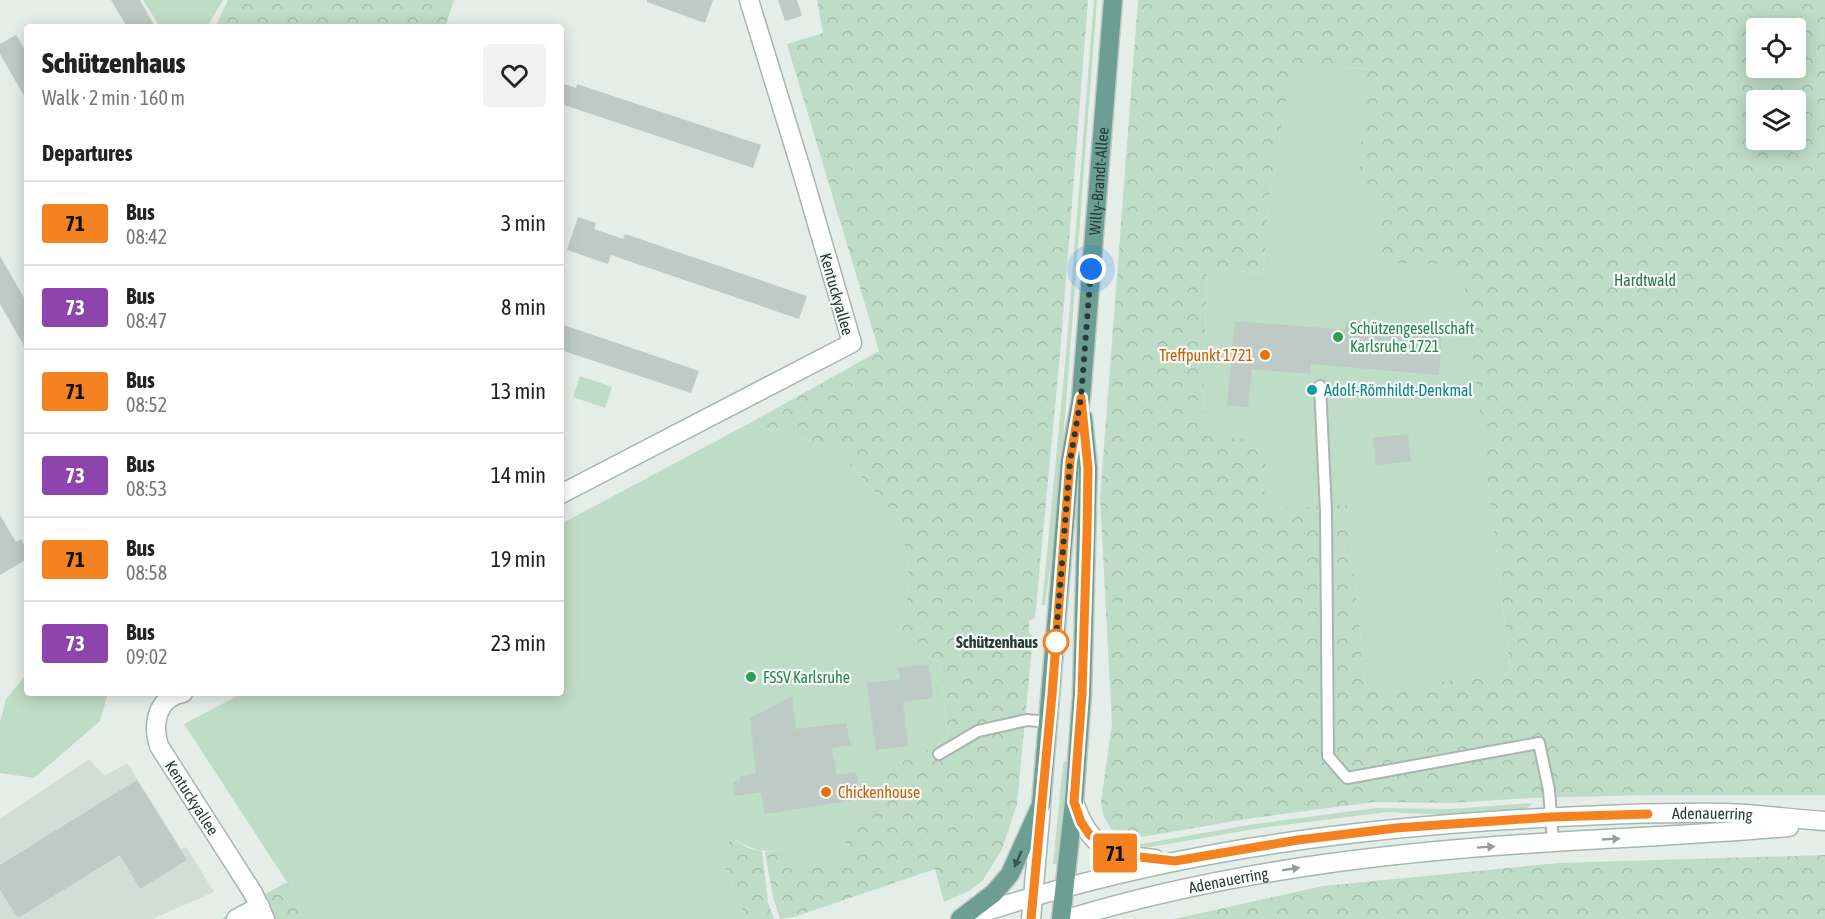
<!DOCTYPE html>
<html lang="en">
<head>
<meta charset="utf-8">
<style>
	body { margin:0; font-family:"Asap Condensed",sans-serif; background:#f2f2f2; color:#222; height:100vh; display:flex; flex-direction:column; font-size:22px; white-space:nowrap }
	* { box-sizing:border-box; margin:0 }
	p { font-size:20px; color:#767676 }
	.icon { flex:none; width:33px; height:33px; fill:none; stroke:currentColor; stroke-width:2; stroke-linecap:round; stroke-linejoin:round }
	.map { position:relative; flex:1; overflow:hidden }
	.sheet { position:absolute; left:24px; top:24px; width:540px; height:672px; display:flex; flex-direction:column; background:#fff; border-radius:6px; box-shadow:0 3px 15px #0003 }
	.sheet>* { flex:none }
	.badge { padding:0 12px; border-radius:4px; font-size:21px; line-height:39px }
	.controls { position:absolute; left:1746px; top:18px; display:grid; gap:12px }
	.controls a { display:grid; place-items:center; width:60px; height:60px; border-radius:6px; background:#fff; box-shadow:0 3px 15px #0003; font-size:30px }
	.you { position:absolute; width:30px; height:30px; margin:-15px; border:4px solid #fff; border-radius:50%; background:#1a73e8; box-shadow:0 0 0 9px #1a73e833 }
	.map>.badge { position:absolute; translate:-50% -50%; box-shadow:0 0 0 3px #fff }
	h2 { padding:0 18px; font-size:22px; line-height:54px }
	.round { display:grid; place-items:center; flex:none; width:63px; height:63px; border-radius:6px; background:#f2f2f2 }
	.head { display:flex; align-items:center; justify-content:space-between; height:102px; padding:0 18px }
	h1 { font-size:28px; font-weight:800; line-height:45px }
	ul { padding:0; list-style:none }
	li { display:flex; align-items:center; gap:18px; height:84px; padding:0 18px; border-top:2px solid #e0e0e0 }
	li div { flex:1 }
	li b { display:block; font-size:22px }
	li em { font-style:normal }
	li .badge { min-width:66px; font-weight:700; text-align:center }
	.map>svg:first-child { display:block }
</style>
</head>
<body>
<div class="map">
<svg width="1825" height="919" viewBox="0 0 1825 919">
	<defs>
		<pattern id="forest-crowns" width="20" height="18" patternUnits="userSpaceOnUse" patternTransform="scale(1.5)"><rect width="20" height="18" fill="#bfdcc6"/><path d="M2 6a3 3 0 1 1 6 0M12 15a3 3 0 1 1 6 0" fill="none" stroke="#a4beab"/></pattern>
	</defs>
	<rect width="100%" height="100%" fill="#e5ede9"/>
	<path fill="#d3ddd8" d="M 89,759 L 105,776 L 127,763 L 181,849 L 186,847 L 214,892 L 152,919 L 0,919 L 0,819 Z"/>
	<g fill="#bfdcc6">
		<path d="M 143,0 L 223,0 L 207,27 L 160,27 Z"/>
		<path d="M 1094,0 L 1097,0 L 1058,509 L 1045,605 L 1042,605 L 1066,353 Z"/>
		<path d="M 1293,61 L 1440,78 L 1511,674 L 1366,691 L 1347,506 L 1264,509 L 1219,435 L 1203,413 L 1207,267 L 1263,274 L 1270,193 Z"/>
		<path d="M 580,376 L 612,387 L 605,408 L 573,397 Z"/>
		<path d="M 748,424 L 834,447 L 901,521 L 910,583 L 898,642 L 940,662 L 948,740 L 892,766 L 844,859 L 802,867 L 786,849 C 759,853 756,851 732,838 L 719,854 L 747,919 L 306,919 L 287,882 L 184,724 L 243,693 L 561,693 L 561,524 Z"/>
		<path d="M 27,674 L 27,693 L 108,693 L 100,721 L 34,778 L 0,773 L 0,722 L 6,699 Z"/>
		<path d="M 1065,761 L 1068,764 L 1058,864 L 1053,864 L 1063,764 Z"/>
		<path d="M 1533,803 L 1527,808 L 1516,810 L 1444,815 L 1388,812 L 1261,828 L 1138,849 L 1124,847 L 1113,841 L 1142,844 L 1254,824 L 1376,808 L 1450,809 Z"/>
	</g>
	<g fill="url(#forest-crowns)" fill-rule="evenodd">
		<path d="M 228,0 L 454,0 L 445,27 L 215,27 Z"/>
		<path d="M 817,0 L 1088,0 L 1060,354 L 1035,618 L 1029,621 L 1029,633 L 1033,636 L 1017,804 L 1002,849 L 983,880 L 969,891 L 944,902 L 935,869 L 794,917 L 780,919 L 773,897 L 765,852 L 786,849 L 802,867 L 844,859 L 846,841 L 853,840 L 892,766 L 948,740 L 940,662 L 898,642 L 910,583 L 901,521 L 834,447 L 748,424 L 879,351 L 787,44 L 823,33 Z"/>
		<path d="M 1138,0 L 1825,0 L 1825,795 L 1651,795 L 1531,798 L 1450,803 L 1375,802 L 1253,818 L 1141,837 L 1124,835 L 1111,829 L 1103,815 L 1101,802 L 1112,724 L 1100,499 ZM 1756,28 L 1796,28 L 1796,68 L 1756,68 ZM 1293,62 L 1366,69 L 1359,175 L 1383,211 L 1378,262 L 1462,265 L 1511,674 L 1366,690 L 1347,505 L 1264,509 L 1266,443 L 1219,435 L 1203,413 L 1207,267 L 1263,274 L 1270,193 ZM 1756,100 L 1796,100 L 1796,140 L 1756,140 Z"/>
		<path d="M 732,838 L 750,849 L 762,851 L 768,902 L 774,919 L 747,919 L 719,854 Z"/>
		<path d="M 1825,855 L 1825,919 L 1174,919 L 1323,886 L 1558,863 Z"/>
		<path d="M 287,882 L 306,919 L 221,919 Z"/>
	</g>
	<g fill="#bdcac5">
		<path d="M 111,0 L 140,0 L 155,27 L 127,27 Z"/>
		<path d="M 647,0 L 713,0 L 705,23 L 647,2 Z"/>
		<path d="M 778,0 L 797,0 L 802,16 L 785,21 Z"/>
		<path d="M 16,35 L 27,53 L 27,101 L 0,54 L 0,44 Z"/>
		<path d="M 561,83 L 576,88 L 577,84 L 761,145 L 753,168 L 561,104 Z"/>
		<path d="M 578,217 L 596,223 L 594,229 L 623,239 L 625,234 L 807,296 L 799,319 L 611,255 L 608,264 L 567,250 Z"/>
		<path d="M 0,256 L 27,303 L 27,351 L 0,304 Z"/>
		<path d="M 1235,321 L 1345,330 L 1346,322 L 1363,323 L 1363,333 L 1394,335 L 1394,330 L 1442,334 L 1439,375 L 1311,364 L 1311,374 L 1252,369 L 1248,407 L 1227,405 Z"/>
		<path d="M 561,324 L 699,371 L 691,393 L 561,350 Z"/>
		<path d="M 1408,434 L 1411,461 L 1376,465 L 1373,438 Z"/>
		<path d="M 0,515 L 16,542 L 21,539 L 27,550 L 27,559 L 0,575 Z"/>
		<path d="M 929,664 L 933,698 L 903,702 L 908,746 L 876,750 L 867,683 L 900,679 L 898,668 Z"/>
		<path d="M 792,696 L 796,729 L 846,723 L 851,745 L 832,748 L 837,775 L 856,772 L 861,799 L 765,814 L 761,792 L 735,796 L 733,782 L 740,780 L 740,776 L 756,773 L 750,718 Z"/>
		<path d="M 137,780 L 187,860 L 140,889 L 120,855 L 18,918 L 0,890 L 0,865 Z"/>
	</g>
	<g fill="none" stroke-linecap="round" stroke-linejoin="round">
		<g stroke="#a8b5b0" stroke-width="14">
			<g id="lane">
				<path d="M 1320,386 L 1326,512 L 1328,756 L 1347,778 L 1539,743 L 1549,790 L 1553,842"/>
				<path d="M 939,754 L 978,731 L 1027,720 L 1049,722"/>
			</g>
		</g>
		<g stroke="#a8b5b0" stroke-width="21">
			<g id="street">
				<path d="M 561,494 L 852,343 L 802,172 L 749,0"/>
				<path id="s1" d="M 183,693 C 157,698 152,723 159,746 L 253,893 L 265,919"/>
				<path d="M 236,919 L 260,906"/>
			</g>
		</g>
		<g stroke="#a4b8b0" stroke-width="21">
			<g id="secondary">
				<path d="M 1074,802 C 1090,849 1109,854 1155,859"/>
				<path id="s2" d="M 963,919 C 1135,860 1309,833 1491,821 C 1569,816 1647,812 1726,813 C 1759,814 1792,819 1825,821"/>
				<path d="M 1031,919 L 1041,807"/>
				<path id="s3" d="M 1067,919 C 1225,871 1390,852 1554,842 C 1633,837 1711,834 1789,827"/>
			</g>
		</g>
		<g stroke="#c2c9c7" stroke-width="21">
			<g id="primary">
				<path id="s4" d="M 960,919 L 994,893 L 1010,874 L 1041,805 L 1070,461 L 1081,398 L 1113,0"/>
				<path d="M 1061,919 L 1074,802 L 1082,694 L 1088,468 L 1083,418"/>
			</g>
		</g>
		<use href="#lane" stroke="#fff" stroke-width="10"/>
		<use href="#street" stroke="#fff" stroke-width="18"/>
		<use href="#secondary" stroke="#fff" stroke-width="18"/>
		<use href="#primary" stroke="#6c9f91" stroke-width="18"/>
	</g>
	<defs><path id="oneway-solid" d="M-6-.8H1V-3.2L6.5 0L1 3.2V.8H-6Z" transform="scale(1.5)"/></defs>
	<g fill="#929e9a">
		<use href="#oneway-solid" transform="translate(1611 839) rotate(-3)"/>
		<use href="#oneway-solid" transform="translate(1486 847) rotate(-4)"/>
		<use href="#oneway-solid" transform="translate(1291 869) rotate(-9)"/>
	</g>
	<use fill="#37564d" href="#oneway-solid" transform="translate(1018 859) rotate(114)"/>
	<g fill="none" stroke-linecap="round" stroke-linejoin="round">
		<g stroke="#fff" stroke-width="14">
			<path id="line" d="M 1031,919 L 1052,695 L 1070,461 L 1081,398 L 1088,468 L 1087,533 L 1082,694 L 1074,802 L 1081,822 L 1089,834 L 1102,845 L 1122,855 L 1175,861 L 1298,840 L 1396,828 L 1551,817 L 1648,814"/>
		</g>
		<use href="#line" stroke="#f58220" stroke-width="9"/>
		<path stroke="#253d36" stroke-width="6" stroke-dasharray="0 10.8" d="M 1056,642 L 1055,651 L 1070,461 L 1081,398 L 1091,269"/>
	</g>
	<g fill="#2e9e5b" stroke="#f5f9f7" stroke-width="2">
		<circle cx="1338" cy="337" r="6"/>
		<circle cx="751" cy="677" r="6"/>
	</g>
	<g fill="#e8710a" stroke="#f5f9f7" stroke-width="2">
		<circle cx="1265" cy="355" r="6"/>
		<circle cx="826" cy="792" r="6"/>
	</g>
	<circle fill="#0f9aa8" stroke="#f5f9f7" stroke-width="2" cx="1312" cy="390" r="6"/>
	<circle fill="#fff" stroke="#f58220" stroke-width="3" cx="1056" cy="642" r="12"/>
	<g text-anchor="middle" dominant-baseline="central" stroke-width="4.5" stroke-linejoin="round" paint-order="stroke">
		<g font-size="16" fill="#253d36" stroke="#f5f9f7">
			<text stroke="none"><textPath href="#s4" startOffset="770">Willy-Brandt-Allee</textPath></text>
			<text transform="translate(837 294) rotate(74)">Kentuckyallee</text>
			<text stroke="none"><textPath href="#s1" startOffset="128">Kentuckyallee</textPath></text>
			<text stroke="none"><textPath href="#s2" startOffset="760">Adenauerring</textPath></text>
			<text stroke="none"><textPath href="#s3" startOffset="166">Adenauerring</textPath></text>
		</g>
		<g font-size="16" fill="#327249" stroke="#f5f9f7">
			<text x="1645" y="280">Hardtwald</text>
		</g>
		<g font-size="16" fill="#27864d" stroke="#f5f9f7" text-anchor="start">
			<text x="1350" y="328">Schützengesellschaft<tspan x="1350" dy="18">Karlsruhe 1721</tspan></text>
			<text x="763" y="677">FSSV Karlsruhe</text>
		</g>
		<g font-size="16" fill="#c56008" stroke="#f5f9f7" text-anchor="end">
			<text x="1253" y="355">Treffpunkt 1721</text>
			<text x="838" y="792" text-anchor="start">Chickenhouse</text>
		</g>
		<g font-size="16" fill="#0d838f" stroke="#f5f9f7" text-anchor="start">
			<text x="1324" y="390">Adolf-Römhildt-Denkmal</text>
		</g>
		<g font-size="16" font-weight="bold" fill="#253d36" stroke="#f5f9f7" text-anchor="end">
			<text x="1038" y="642">Schützenhaus</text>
		</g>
	</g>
</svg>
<div class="controls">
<a><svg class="icon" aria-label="locate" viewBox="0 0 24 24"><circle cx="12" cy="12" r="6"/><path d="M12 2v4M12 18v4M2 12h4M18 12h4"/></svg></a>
<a><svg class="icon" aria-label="layers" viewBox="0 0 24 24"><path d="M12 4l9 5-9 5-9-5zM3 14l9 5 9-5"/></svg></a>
</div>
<div class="you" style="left:1091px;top:269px"></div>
<b class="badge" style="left:1115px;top:853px;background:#f58220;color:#111">71</b>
<section class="sheet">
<div class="head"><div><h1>Schützenhaus</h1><p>Walk · 2 min · 160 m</p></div><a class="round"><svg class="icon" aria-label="heart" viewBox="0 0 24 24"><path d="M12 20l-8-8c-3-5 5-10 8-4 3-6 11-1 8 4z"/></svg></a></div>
<h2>Departures</h2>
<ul>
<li><span class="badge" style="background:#f58220;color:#111">71</span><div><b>Bus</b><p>08:42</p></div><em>3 min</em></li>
<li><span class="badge" style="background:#8e44ad;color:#fff">73</span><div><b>Bus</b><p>08:47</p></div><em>8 min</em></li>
<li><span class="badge" style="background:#f58220;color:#111">71</span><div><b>Bus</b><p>08:52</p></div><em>13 min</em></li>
<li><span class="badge" style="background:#8e44ad;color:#fff">73</span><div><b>Bus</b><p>08:53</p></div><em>14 min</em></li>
<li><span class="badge" style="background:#f58220;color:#111">71</span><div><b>Bus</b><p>08:58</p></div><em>19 min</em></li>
<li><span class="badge" style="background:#8e44ad;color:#fff">73</span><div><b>Bus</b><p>09:02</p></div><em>23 min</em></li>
</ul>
</section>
</div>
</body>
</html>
